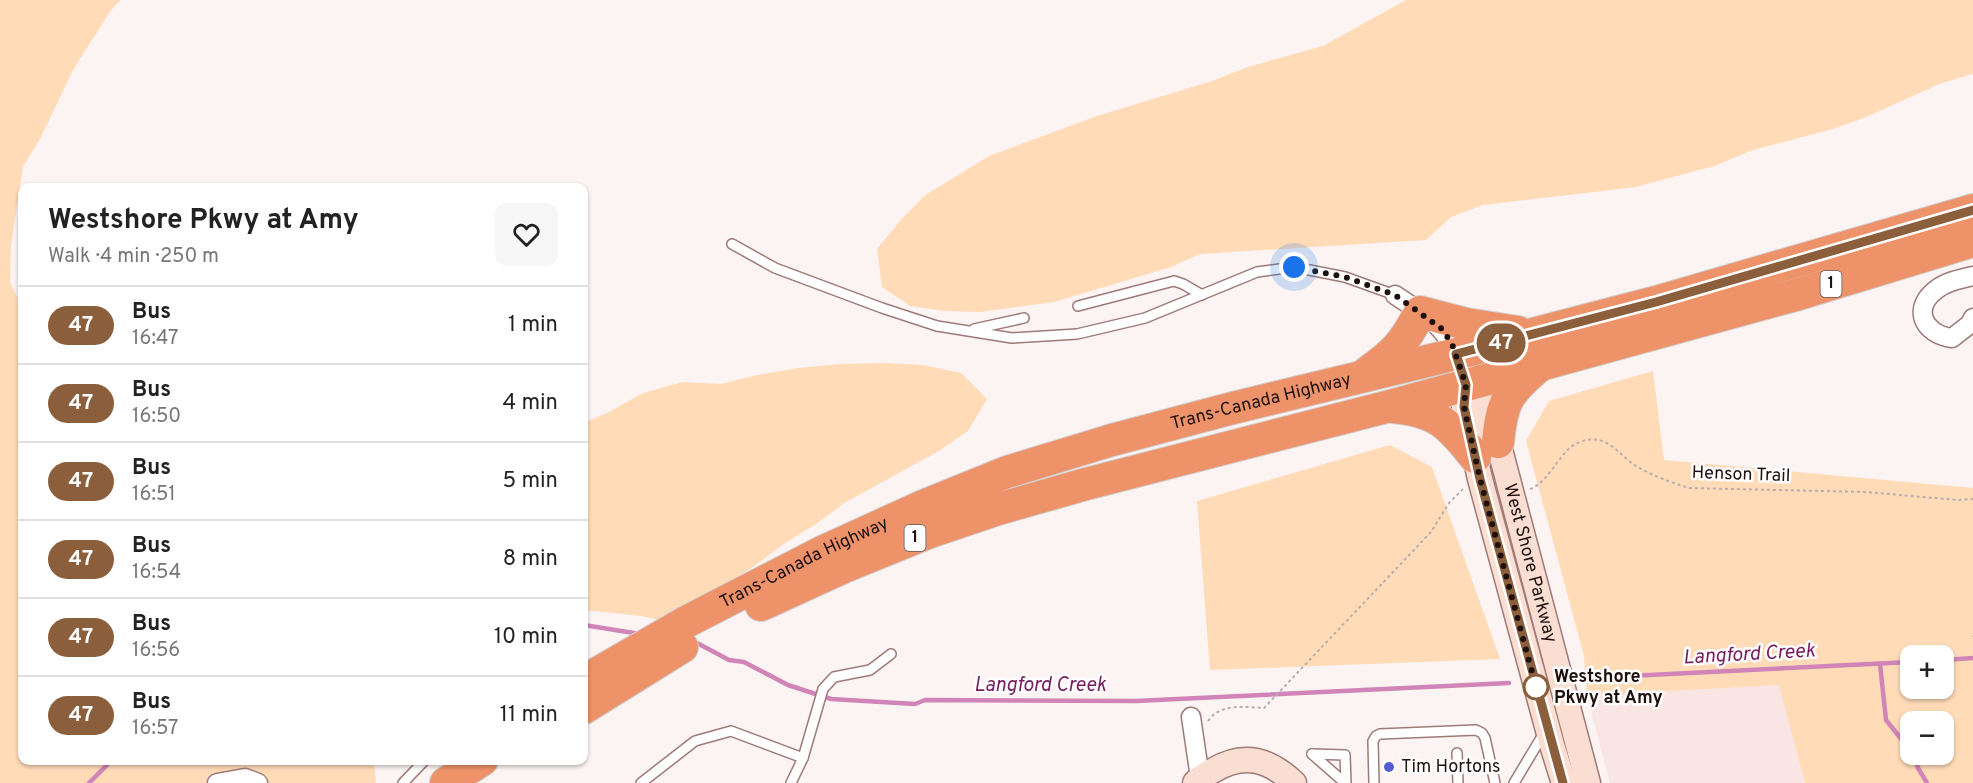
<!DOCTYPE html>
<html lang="en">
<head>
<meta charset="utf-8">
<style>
	body { margin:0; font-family:Overpass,sans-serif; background:#f6f6f6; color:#222; height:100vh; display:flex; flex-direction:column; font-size:22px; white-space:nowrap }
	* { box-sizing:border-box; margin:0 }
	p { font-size:20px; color:#767676 }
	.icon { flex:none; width:33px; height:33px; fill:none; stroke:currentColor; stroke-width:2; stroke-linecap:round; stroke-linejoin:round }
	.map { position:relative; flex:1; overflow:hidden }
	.panel { position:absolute; left:18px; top:183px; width:570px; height:582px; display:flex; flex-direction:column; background:#fff; border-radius:12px; box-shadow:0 2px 4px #0004 }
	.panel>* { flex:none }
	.badge { padding:0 12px; border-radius:20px; font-size:21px; line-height:39px }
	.tools { position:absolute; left:1900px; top:645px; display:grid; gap:12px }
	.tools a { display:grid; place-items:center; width:54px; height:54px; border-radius:12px; background:#fff; box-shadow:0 2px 4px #0004; font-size:30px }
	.you { position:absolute; width:30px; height:30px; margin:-15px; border:4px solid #fff; border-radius:50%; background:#1a73e8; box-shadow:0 0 0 9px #1a73e833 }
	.map>.badge { position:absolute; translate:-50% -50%; box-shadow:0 0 0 3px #fff }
	.round { display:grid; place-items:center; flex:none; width:63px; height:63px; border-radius:12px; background:#f6f6f6 }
	.summary { display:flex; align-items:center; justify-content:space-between; height:102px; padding:0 30px }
	h1 { font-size:28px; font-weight:700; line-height:45px }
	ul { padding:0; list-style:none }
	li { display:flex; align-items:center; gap:18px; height:78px; padding:0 30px; border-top:2px solid #e0e0e0 }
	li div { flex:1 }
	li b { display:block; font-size:22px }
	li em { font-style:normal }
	li .badge { min-width:66px; font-weight:700; text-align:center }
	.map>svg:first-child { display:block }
</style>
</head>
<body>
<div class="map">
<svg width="1973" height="783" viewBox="0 0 1973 783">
	<rect width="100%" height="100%" fill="#fcf4f3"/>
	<path fill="#f9e5e3" d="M 1780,685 L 1805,783 L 1610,783 L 1587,696 Z"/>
	<g fill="#ffdbb8" fill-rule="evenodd">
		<path d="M 0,0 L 121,0 L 111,10 L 73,70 L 41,137 L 23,167 L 11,246 L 10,282 L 22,307 L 22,760 L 374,761 L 376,782 L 374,783 L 0,783 Z"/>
		<path d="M 1406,0 L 1973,0 L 1973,74 L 1939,84 L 1864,118 L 1829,130 L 1753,150 L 1714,166 L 1636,187 L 1483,205 L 1451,217 L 1426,240 L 1200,254 L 1171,267 L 1054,302 L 980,312 L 944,311 L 910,306 L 882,287 L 877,249 L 900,221 L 924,196 L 989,156 L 1097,116 L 1212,81 L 1248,67 L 1323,46 Z"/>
		<path d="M 885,363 L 923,365 L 961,373 L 987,399 L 968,431 L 939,451 L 846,502 L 816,524 L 782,545 L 753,567 L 713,592 L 659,620 L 641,616 L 584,610 L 584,423 L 611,411 L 643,393 L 683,382 L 721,384 L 757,375 L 798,368 L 842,364 Z"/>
		<path d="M 1653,371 L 1664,460 L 1973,488 L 1973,783 L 1805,783 L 1779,685 L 1587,696 L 1584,656 L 1526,441 L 1549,401 ZM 1911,656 L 1944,656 L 1944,688 L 1911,688 ZM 1911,722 L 1944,722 L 1944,754 L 1911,754 Z"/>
		<path d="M 1390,445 L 1432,467 L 1500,659 L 1210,670 L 1197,501 Z"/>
	</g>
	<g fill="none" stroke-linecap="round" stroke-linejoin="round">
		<g stroke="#d184b7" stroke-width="4.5">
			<path d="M 584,625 L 640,634"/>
			<path d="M 693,643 L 699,644 L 729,660 L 744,662 L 788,685 L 831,699 L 915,704 L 925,700 L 1136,701 L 1509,683"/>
			<path d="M 1944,660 L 1973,658"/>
			<path d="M 1880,664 L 1886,720 L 1911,751"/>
			<path d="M 1589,678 L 1911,662"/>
			<path d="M 1913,754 L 1918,768 L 1927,783"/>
			<path d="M 89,783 L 112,760"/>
		</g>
		<g stroke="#9e7a78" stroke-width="12">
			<g id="lane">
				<path d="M 732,244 L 775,268 L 882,308 L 937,326 L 1012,338 L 1077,334 L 1145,318 L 1257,272 L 1294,267 L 1345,277 L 1395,295"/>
				<path d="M 1078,306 L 1174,281 L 1183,284 L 1202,295"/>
				<path d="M 974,329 L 1024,318"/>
				<path d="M 1457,753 L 1458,783"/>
				<path d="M 1312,754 L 1345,755 L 1346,783"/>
				<path d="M 1312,754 L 1345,783"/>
				<path d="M 403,783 L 425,760"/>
				<path d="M 641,783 L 695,741 L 731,731 L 803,758"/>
				<path d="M 791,783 L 803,758 L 823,689 L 834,677 L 870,670 L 891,654"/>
				<path d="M 1374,783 L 1373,741 L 1376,736 L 1380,734 L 1476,730 L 1482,733 L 1485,738 L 1495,783"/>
				<path d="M 1514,783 L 1544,733"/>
			</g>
		</g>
		<g stroke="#9e7a78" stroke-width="21">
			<g id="street">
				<path d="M 1973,276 C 1961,279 1947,281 1937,289 C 1911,308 1923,334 1952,338 L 1970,324 L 1973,318"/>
				<path d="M 1395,295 C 1419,311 1446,326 1456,354"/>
				<path d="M 1191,717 L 1199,771 L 1199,779"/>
				<path d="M 217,783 L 245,778 L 258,783"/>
			</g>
		</g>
		<g stroke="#9e7a78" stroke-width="27">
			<g id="secondary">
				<path id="s1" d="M 1456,354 L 1466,385 L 1481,403 L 1498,442 L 1588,783"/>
				<path d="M 1466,385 L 1464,407 L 1480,479 L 1552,745 L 1563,780 L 1566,783"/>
				<path d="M 1195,783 C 1200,777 1207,774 1214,770 C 1244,752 1269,759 1294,783"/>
			</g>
		</g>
		<g stroke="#d2cfcf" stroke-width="34">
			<g id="highway">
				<path d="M 1368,372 C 1395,353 1405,342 1420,312 L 1466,324 L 1518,332"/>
				<path d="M 1393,407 C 1437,411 1449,424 1475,457"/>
				<path d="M 1498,442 C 1502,402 1507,393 1538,367"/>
				<path d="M 761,605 L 844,567 L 930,532 L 998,509 L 1086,484 L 1390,406 L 1799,294 L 1973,241"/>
				<path id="s2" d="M 584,681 L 686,622 L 822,552 L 923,506 L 1007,472 L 1112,440 L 1229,409 L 1456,354 L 1656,302 L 1973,210"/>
				<path d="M 584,708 L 682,647"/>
				<path d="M 446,783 L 482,760"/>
			</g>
		</g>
		<g stroke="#b7adac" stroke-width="2" stroke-dasharray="3 3" stroke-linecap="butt">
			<path d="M 1530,489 C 1548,482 1557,458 1572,446 C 1580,441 1589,438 1599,440 C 1612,443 1622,456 1633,464 C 1650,475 1670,482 1689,488 L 1866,492 L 1957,500 L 1973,499"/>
			<path d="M 1973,636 L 1973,637"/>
			<path d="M 1208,721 C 1220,703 1245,707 1264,708 L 1431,532 L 1449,503 L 1463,489"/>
		</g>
		<use href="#lane" stroke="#fff" stroke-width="9"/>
		<use href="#street" stroke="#fff" stroke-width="18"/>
		<use href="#secondary" stroke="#faded2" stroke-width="24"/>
		<use href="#highway" stroke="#ed9269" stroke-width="32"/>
	</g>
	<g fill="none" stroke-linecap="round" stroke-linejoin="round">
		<g stroke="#fff" stroke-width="14">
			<path id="line" d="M 1563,783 L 1480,479 L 1464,407 L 1466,385 L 1456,354 L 1656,302 L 1973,210"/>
		</g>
		<use href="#line" stroke="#8b5e3c" stroke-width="9"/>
		<path stroke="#1d100f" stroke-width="6" stroke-dasharray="0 10.8" d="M 1294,267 L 1345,277 L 1395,295 L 1442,329 L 1452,344 L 1466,385 L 1464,407 L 1480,479 L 1538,694 L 1536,687"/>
	</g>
	<circle fill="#fff" stroke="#8b5e3c" stroke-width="3" cx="1536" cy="687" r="12"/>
	<circle fill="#555bd2" stroke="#fff" stroke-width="2" cx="1389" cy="767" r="6"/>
	<g text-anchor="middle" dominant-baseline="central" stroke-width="5" stroke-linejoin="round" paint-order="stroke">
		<g fill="#fff" stroke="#615857" stroke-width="1.5">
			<rect x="1820.5" y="271" width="21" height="26" rx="4.5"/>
			<rect x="904.5" y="525" width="21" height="26" rx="4.5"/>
		</g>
		<g font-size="16" font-weight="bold" fill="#1d100f">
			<text x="1831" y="284">1</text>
			<text x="915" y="538">1</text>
		</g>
		<g font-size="18" fill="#1d100f" stroke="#fff">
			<text stroke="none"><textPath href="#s2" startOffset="736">Trans-Canada Highway</textPath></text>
			<text transform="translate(1741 475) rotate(2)">Henson Trail</text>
			<text stroke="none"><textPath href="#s2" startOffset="250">Trans-Canada Highway</textPath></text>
			<text stroke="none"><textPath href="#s1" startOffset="224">West Shore Parkway</textPath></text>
		</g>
		<g font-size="18" font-weight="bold" fill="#1d100f" stroke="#fff" text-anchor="start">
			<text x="1554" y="677">Westshore<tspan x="1554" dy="21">Pkwy at Amy</tspan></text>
		</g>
		<g font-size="18" fill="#1d100f" stroke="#fff" text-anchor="start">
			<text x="1401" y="767">Tim Hortons</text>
		</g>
		<g font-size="20" font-style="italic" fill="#761c5f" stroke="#fff">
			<text transform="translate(1749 655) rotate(-3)">Langford Creek</text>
			<text x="1040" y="686">Langford Creek</text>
		</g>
	</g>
</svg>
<div class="tools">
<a>+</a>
<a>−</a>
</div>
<div class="you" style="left:1294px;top:267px"></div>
<b class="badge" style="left:1501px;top:343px;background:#8b5e3c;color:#fff">47</b>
<section class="panel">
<div class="summary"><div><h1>Westshore Pkwy at Amy</h1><p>Walk · 4 min · 250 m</p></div><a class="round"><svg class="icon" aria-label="heart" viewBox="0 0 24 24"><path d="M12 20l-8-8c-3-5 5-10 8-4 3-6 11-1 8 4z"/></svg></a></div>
<ul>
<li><span class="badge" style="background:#8b5e3c;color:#fff">47</span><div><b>Bus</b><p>16:47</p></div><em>1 min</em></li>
<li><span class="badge" style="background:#8b5e3c;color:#fff">47</span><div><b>Bus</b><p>16:50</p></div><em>4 min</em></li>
<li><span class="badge" style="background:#8b5e3c;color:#fff">47</span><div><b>Bus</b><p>16:51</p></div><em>5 min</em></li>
<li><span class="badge" style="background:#8b5e3c;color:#fff">47</span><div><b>Bus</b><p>16:54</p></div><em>8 min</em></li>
<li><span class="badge" style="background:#8b5e3c;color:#fff">47</span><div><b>Bus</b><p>16:56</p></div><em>10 min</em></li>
<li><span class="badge" style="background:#8b5e3c;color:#fff">47</span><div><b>Bus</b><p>16:57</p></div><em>11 min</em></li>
</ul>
</section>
</div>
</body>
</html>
